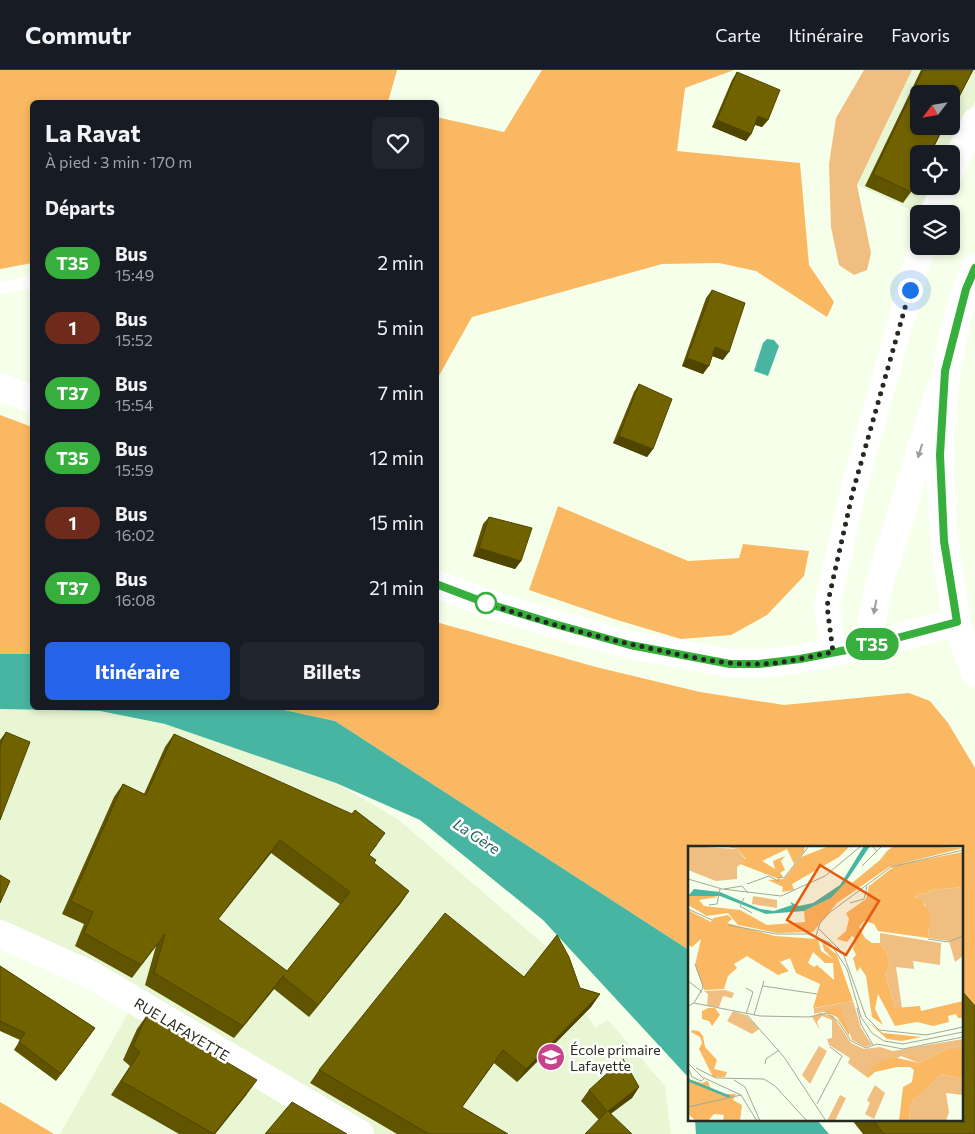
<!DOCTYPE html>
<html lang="fr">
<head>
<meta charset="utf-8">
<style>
	body { margin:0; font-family:Commissioner,sans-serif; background:#20242c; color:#f1f3f6; height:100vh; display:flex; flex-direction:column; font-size:19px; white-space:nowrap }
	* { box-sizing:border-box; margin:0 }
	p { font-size:16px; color:#9ea1a6 }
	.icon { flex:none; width:28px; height:28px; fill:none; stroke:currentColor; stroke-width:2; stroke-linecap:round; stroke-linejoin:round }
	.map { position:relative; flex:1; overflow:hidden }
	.panel { position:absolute; left:30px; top:30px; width:409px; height:610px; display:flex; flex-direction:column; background:#171b24; border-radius:8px; box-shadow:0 2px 8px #0003 }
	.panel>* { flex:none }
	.badge { padding:0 10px; border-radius:16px; font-size:18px; line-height:32px }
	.needle { width:32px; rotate:239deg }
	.buttons { position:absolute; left:910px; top:15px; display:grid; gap:10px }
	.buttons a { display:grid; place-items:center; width:50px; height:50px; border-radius:8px; background:#171b24; box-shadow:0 2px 8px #0003; font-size:25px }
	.you { position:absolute; width:25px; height:25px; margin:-12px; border:4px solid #fff; border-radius:50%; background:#1a73e8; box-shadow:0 0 0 8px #1a73e833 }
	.map>.badge { position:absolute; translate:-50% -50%; box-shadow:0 0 0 2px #fff }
	h2 { padding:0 15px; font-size:19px; line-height:45px }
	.round { display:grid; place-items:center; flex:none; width:52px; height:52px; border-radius:8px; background:#20242c }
	.head { display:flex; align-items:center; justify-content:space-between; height:85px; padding:0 15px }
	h1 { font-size:24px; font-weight:700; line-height:38px }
	.cta { display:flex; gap:10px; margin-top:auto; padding:10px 15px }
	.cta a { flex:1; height:58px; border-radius:8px; background:#2563eb; color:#fff; font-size:20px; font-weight:700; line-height:58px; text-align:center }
	.cta a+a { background:#20242c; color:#f1f3f6 }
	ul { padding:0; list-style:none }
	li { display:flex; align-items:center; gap:15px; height:65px; padding:0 15px }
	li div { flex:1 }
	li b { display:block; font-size:19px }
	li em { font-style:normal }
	li .badge { min-width:55px; font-weight:700; text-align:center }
	header { display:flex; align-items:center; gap:30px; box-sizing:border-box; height:70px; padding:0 25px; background:#171b24; border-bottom:1px solid #363941 }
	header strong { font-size:24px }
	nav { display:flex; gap:28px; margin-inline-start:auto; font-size:18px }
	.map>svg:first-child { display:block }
</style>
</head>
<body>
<header>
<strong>Commutr</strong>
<nav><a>Carte</a><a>Itinéraire</a><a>Favoris</a></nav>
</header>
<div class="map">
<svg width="975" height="1064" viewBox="0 0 975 1064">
	<rect width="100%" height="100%" fill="#f6ffe9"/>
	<g fill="#e8f6d4" fill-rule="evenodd">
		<path d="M 912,0 L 975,0 L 975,31 L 947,84 L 919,84 L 919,116 L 932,116 L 920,144 L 857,115 ZM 919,24 L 951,24 L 951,56 L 919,56 Z"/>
		<path d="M 0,639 L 100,641 L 165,654 L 336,713 L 399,750 L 548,878 L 595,958 L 608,950 L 665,1016 L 671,1064 L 60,1064 L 141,920 L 0,853 Z"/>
	</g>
	<path fill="#f0be80" d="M 864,0 L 912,0 L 857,115 L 871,183 L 867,200 L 854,205 L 839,195 L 831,157 L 829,94 L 836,48 Z"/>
	<g fill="#fbb862">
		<path d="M 0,0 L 397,0 L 388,32 L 32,32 L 32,193 L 0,199 Z"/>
		<path d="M 542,0 L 734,0 L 685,18 L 677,81 L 800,93 L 809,195 L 834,232 L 827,247 L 756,201 L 719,193 L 662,194 L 472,247 L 436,311 L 436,47 L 504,62 Z"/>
		<path d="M 0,345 L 32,357 L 32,584 L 0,584 Z"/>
		<path d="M 558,436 L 688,491 L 739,488 L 743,474 L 809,481 L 804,506 L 767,545 L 731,565 L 681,569 L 614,549 L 529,520 Z"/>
		<path d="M 436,552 L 596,597 L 700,622 L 784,635 L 909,623 L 930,631 L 948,653 L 975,698 L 975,957 L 961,940 L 961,778 L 689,778 L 689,880 L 335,651 L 275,638 L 436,638 Z"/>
		<path d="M 0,1032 L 54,1064 L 0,1064 Z"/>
	</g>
	<g fill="#48b5a2">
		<path d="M 767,269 L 774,270 L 779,276 L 768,306 L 754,301 L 763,273 Z"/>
		<path d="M 0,584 L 32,584 L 32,638 L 275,638 L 335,651 L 689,880 L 689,1008 L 543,850 L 420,750 L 336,713 L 165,654 L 100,641 L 0,639 Z"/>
		<path d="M 695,1050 L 817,1050 L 829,1064 L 696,1064 Z"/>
	</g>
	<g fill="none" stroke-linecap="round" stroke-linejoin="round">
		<path stroke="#fff" stroke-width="12" d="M 0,218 L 32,212"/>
		<g stroke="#fff" stroke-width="26">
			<path d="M 951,101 L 975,51"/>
			<path d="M 932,144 L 945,116"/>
			<path d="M 833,582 L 827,536 L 853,421 L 922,176"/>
		</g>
		<g stroke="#fff" stroke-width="28">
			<path d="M 0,317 L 32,329"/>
			<path d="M 436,514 L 486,533 L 558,555 L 630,575 L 730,593 L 759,594 L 800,589 L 867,576 L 957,552"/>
			<path d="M 867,576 L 879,515 L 939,322"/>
		</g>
		<path stroke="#fff" stroke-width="28" d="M 0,864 L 93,906 L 360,1064"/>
		<path stroke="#fff" stroke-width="28" d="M 975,198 C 935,293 934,407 950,508 C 953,523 954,538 957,553 C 962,570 969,586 975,603"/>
	</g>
	<g fill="#615400" fill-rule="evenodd">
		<path d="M 921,0 L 973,0 L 911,122 L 903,133 L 865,116 Z"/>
		<path d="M 737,2 L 768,50 L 762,57 L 755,55 L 751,64 L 746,71 L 712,57 L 732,10 Z"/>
		<path d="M 712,220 L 723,290 L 712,286 L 703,304 L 682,296 L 706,228 Z"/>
		<path d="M 639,314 L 653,379 L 647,387 L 613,373 L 634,322 Z"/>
		<path d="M 489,447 L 521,491 L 515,499 L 473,486 L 483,454 Z"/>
		<path d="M 6,662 L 0,750 L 0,670 Z"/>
		<path d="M 174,664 L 377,775 L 369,785 L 374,793 L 409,821 L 400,834 L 309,947 L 274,919 L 234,968 L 145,915 L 156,876 L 132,908 L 75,876 L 84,854 L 62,844 L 114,727 L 123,714 L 144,724 L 165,677 ZM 271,783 L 340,834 L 287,901 L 218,849 Z"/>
		<path d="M 0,896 L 95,958 L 56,1011 L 14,980 L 20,970 L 0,961 Z"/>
		<path d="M 524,907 L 580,918 L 600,924 L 591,937 L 517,1012 L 494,993 L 462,1037 L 508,1064 L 397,1064 L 310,1013 L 319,1000 Z"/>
		<path d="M 147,945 L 247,1024 L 215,1064 L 179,1064 L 111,1025 L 130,996 L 123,990 L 137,959 Z"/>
		<path d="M 639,1017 L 632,1028 L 599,1050 L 581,1031 L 589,1020 Z"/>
		<path d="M 852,1050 L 961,1050 L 975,1064 L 863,1064 Z"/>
	</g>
	<g fill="#4f4500">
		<path d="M 758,46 L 768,50 L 762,57 L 753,54 Z"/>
		<path d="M 717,50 L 751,64 L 746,71 L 712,57 Z"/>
		<path d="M 715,277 L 729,282 L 723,290 L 710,285 Z"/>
		<path d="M 687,288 L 709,296 L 703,304 L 682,296 Z"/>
		<path d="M 619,366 L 653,379 L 647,387 L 613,373 Z"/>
		<path d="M 479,478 L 521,491 L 515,499 L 473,486 Z"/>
		<path d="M 280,770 L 271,783 L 209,861 L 218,849 Z"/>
		<path d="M 409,821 L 400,834 L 309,947 L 318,935 Z"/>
		<path d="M 284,905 L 274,919 L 234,968 L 243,956 Z"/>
		<path d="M 600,924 L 591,937 L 517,1012 L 526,999 Z"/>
		<path d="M 257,1010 L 247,1024 L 215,1064 L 214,1064 Z"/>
		<path d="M 639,1017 L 632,1028 L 600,1052 L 608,1041 Z"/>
	</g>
	<g fill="#716200" stroke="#4f4500" fill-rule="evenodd">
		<path d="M 923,0 L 973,0 L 951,42 L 951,24 L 919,24 L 919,56 L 944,56 L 930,84 L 919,84 L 919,107 L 911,122 L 873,104 Z"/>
		<path d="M 737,2 L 780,20 L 768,50 L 758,46 L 751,64 L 717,50 Z"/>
		<path d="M 712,220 L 745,233 L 729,282 L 715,277 L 709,296 L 687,288 Z"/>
		<path d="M 639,314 L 672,329 L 653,379 L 619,366 Z"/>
		<path d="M 489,447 L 532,458 L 521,491 L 479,478 Z"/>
		<path d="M 6,662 L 30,672 L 0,750 L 0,676 Z"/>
		<path d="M 174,664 L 352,744 L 355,740 L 385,763 L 369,785 L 376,790 L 374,793 L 409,821 L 318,935 L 283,907 L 284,905 L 243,956 L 154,903 L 165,864 L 141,895 L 84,863 L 93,842 L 71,831 L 123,714 L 146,725 ZM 280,770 L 350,822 L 287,901 L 218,849 Z"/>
		<path d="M 0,805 L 10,811 L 0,833 Z"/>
		<path d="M 445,843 L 524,907 L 557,865 L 569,887 L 580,918 L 600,924 L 526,999 L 503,980 L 462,1037 L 508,1064 L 429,1064 L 319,1000 Z"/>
		<path d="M 0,896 L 95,958 L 61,1004 L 19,972 L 25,963 L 0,951 Z"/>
		<path d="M 961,920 L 975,936 L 975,1064 L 884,1064 L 873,1050 L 961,1050 Z"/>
		<path d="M 147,945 L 257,1010 L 214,1064 L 121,1011 L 140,982 L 133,976 Z"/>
		<path d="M 623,989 L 639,1017 L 608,1041 L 632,1064 L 585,1064 L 607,1041 L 589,1020 Z"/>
		<path d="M 292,1032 L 347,1064 L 265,1064 Z"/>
	</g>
	<defs><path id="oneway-solid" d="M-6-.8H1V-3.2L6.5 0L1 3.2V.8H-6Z" transform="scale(1.25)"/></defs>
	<g fill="#9d9f9a">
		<use href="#oneway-solid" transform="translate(920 381) rotate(107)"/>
		<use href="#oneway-solid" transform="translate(875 537) rotate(101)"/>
	</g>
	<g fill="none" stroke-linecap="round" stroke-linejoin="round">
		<g stroke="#fff" stroke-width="11">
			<path id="line" d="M 436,514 L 486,533 L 558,555 L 630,575 L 730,594 L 759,594 L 800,589 L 867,576 L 957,552 L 944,471 L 940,385 L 945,301 L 966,219 L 975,198"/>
		</g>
		<use href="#line" stroke="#36af3d" stroke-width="8"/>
		<path stroke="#25291f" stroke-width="5" stroke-dasharray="0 9" d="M 486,533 C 544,553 603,569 663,581 C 694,588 726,595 758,594 C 783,594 808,587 833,582 L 827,536 L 853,421 L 910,220"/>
	</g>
	<defs>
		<g id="school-disc" transform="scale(1.4375)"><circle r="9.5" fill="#c7448a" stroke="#fff"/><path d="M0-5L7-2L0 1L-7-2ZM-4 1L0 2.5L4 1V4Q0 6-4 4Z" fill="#fff"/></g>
	</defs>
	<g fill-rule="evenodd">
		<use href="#school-disc" x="551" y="987"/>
	</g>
	<circle fill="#fff" stroke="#36af3d" stroke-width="2.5" cx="486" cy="533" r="10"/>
	<g text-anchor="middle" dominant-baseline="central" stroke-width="5" stroke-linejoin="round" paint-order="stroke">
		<g font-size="14" fill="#25291f" stroke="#fff">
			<text transform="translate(182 959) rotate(31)">RUE LAFAYETTE</text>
		</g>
		<g font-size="14" fill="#25291f" stroke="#fff" text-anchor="start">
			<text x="570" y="979">École primaire<tspan x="570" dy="16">Lafayette</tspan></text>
		</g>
		<g font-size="15" font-style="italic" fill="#276257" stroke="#fff">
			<text transform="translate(477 766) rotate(33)">La Gère</text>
		</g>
	</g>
	<g transform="translate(688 776)">
		<rect width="275" height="275" fill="#f6ffe9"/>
		<path d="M 0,0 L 49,3 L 58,14 L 49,21 L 49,33 L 28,35 L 0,24 ZM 275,41 L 275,110 L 267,116 L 261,95 L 240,92 L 241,77 L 237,58 L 227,53 L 231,47 L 238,48 L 243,44 ZM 65,50 L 89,54 L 89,62 L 64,58 ZM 192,87 L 253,97 L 252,119 L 225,115 L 226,123 L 208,121 L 214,162 L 207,162 L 197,127 L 202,122 L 199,107 L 192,97 ZM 37,144 L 46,147 L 44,152 L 35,150 L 31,161 L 19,160 L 20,148 L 16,145 ZM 165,155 L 173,182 L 184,199 L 177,201 L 164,194 L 152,162 L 126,168 L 126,162 ZM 45,165 L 58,169 L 71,183 L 64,188 L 39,175 ZM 132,167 L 145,170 L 163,197 L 176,203 L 192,201 L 205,205 L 275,193 L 275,203 L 260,203 L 231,217 L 213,210 L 180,227 L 180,232 L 160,217 L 162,212 L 141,199 L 139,193 L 144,192 L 144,174 L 134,170 L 129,176 L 132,184 L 124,171 ZM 131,200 L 139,205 L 122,238 L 114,229 ZM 253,228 L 275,233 L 275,249 L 258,247 L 261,266 L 258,275 L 221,275 L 223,257 ZM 187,239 L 197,247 L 186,273 L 177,268 L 182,257 L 179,254 ZM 152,249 L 158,252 L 147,275 L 139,275 Z" fill="#f0be80"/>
		<path d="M 117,0 L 116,6 L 106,18 L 99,3 L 74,15 L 87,23 L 85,15 L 97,10 L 93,15 L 97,24 L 92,27 L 95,30 L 91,33 L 52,18 L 58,13 L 49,3 L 40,1 ZM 141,0 L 162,0 L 151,11 L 104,38 L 106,44 L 94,46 L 95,41 L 80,34 L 96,33 L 113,11 ZM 224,0 L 275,2 L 201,21 L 149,57 L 125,86 L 89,87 L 50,79 L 40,67 L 19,70 L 0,59 L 0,50 L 18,48 L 30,51 L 11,54 L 16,60 L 52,64 L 79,79 L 117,76 L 116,65 L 143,52 L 159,34 L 164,37 L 192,14 L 199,5 L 206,0 ZM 275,6 L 275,41 L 243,44 L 238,48 L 231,47 L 227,52 L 232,52 L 242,67 L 240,92 L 190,85 L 186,78 L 176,75 L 171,81 L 177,92 L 184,97 L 192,97 L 199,107 L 202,122 L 197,127 L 207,162 L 232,160 L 233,165 L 275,155 L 275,172 L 270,172 L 268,168 L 260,170 L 261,176 L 245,180 L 229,176 L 207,180 L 190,148 L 187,163 L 195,179 L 184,171 L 178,130 L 172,121 L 169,126 L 165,112 L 168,109 L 165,103 L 167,92 L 164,90 L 159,96 L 149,93 L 158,85 L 161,73 L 158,67 L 178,53 L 181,40 L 208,19 ZM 0,64 L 23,76 L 25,72 L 40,69 L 44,73 L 39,77 L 87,90 L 130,93 L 133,105 L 145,113 L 136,104 L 134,96 L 149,109 L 165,155 L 125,162 L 132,138 L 108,127 L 102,112 L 92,116 L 101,125 L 90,129 L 59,110 L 46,118 L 49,122 L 40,130 L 36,143 L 16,144 L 7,119 L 13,93 L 4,101 L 0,99 ZM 125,106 L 137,117 L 145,117 L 146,134 L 129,119 L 126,121 L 120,117 ZM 152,161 L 161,185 L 161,190 L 149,171 L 134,165 ZM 20,162 L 27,162 L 32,169 L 24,180 L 21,175 L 14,173 L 14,165 ZM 181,177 L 195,187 L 234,191 L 214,195 L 199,193 ZM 4,184 L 11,185 L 15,190 L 17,201 L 29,214 L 26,223 L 39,226 L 37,231 L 25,231 L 11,203 L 14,197 L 12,191 L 3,186 ZM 260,203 L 275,203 L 275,233 L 253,228 L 223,257 L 221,275 L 211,275 L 215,241 L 224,236 L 226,224 L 222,221 L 209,221 L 187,226 L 180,232 L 180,227 L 189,217 L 205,211 L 231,217 ZM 0,233 L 14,237 L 20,235 L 22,241 L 33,248 L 48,248 L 45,254 L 54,259 L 52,275 L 35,275 L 36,269 L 26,268 L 20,275 L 8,275 L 0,268 Z" fill="#fbb862" fill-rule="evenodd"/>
		<path d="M 176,0 L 182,0 L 157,37 L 143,52 L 116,65 L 78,68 L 32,50 L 0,50 L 6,43 L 32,46 L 72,63 L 86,65 L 104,59 L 102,56 L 111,60 L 125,57 L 152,39 Z" fill="#48b5a2"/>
		<path fill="none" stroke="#48b5a2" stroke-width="2.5" d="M 0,234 L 42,251"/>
		<path fill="none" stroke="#a2a998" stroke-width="1" d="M 189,5 L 194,0 L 202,0M 174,20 L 189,5 L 184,0M 0,33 L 34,43 L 93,50 L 137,30 L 173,0M 59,38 L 81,30 L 90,35 L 92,31 L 96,32 L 121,0M 36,43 L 54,40 L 60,47M 56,52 L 52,60 L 64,67M 162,57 L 176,53 L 179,40M 21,59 L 29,58 L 32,43M 0,63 L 24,74M 40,79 L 88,88 L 121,88 L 142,97 L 159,123 L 173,171 L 184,187 L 196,195 L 215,198 L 275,186M 130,82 L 155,107 L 178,171 L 191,184 L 238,189 L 275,181M 128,90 L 132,77 L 141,67 L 203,21 L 275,4M 240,93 L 260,96 L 275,90M 7,118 L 15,140 L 13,147M 0,135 L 13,145 L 6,157M 75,140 L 129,148M 58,142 L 65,146 L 58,168M 0,160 L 6,157 L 72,170 L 121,171 L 139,167 L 150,175 L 163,195 L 178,202 L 189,198 L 215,203 L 275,191M 169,162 L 173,178 L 185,199M 59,169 L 96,211 L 138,275M 66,169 L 76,135M 0,217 L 14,231 L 53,249 L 69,275M 77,218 L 78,213 L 91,204M 8,222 L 28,232 L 76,233 L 87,240 L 119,275M 1,224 L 4,231 L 13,235 L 16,233M 46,234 L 57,241 L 72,275M 129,258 L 154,210 L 142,201M 0,261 L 53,249"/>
		<path fill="#e8590c" fill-opacity="0.15" stroke="#e8590c" stroke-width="2.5" d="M 132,19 L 191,55 L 158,109 L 99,74 Z"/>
		<rect width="275" height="275" fill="none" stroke="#25291f" stroke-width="2.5"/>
	</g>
</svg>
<div class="buttons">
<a><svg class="needle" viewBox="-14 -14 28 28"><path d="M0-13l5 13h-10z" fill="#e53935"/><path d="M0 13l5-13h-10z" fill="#9ea1a6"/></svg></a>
<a><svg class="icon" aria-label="locate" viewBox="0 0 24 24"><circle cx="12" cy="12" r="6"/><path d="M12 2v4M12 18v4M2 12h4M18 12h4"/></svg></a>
<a><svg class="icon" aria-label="layers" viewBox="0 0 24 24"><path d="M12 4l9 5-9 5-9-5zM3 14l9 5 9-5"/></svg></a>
</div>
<div class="you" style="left:910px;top:220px"></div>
<b class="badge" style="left:872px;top:574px;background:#36af3d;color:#fff">T35</b>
<section class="panel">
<div class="head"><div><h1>La Ravat</h1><p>À pied · 3 min · 170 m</p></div><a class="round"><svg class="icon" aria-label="heart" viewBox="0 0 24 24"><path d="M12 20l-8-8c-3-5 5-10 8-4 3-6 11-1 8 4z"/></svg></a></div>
<h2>Départs</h2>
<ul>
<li><span class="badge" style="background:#36af3d;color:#fff">T35</span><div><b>Bus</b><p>15:49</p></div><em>2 min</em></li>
<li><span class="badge" style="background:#6e2a1b;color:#fff">1</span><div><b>Bus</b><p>15:52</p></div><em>5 min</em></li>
<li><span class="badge" style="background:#36af3d;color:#fff">T37</span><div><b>Bus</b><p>15:54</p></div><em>7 min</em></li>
<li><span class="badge" style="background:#36af3d;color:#fff">T35</span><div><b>Bus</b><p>15:59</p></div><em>12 min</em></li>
<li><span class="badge" style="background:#6e2a1b;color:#fff">1</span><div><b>Bus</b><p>16:02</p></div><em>15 min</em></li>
<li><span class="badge" style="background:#36af3d;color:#fff">T37</span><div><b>Bus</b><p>16:08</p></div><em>21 min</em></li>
</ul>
<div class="cta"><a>Itinéraire</a><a>Billets</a></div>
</section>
</div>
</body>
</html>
